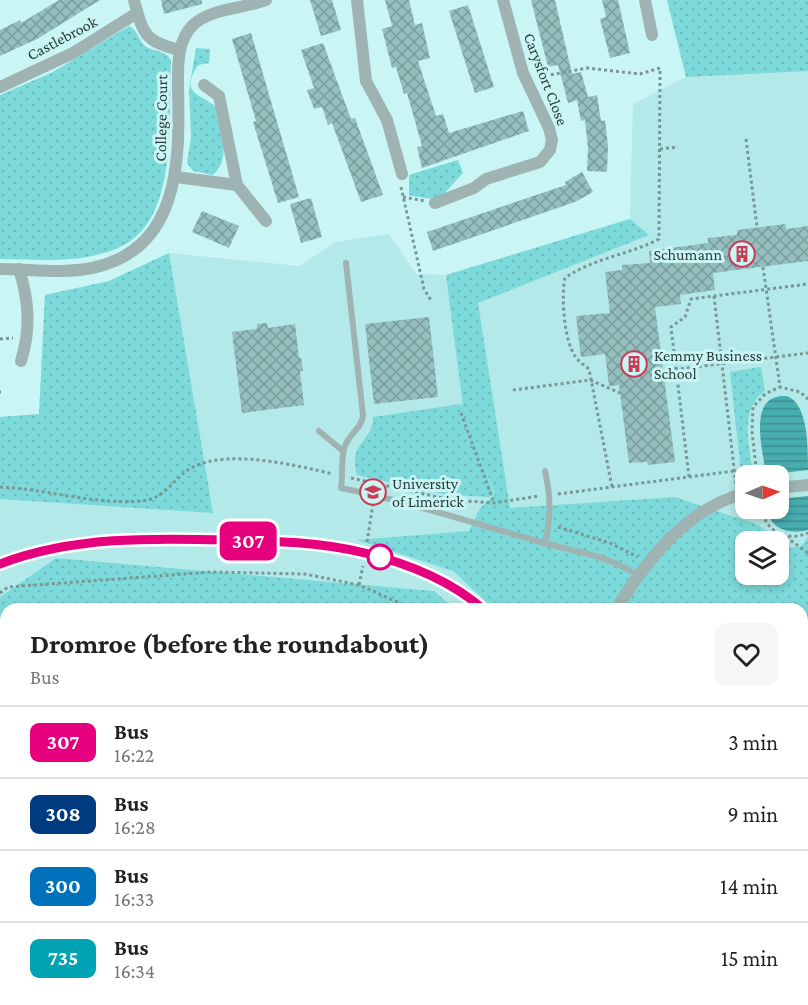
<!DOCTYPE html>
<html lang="en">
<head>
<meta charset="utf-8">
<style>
	body { margin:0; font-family:"Crimson Pro",serif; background:#f6f6f6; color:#222; height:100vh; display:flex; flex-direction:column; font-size:22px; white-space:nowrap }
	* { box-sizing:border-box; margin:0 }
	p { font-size:20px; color:#767676 }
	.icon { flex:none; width:33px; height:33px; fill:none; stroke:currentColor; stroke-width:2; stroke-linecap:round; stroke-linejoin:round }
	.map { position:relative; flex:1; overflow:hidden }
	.side { position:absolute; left:0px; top:603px; width:808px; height:402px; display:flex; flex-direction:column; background:#fff; border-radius:18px 18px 0 0; box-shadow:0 3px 9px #0003 }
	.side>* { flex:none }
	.badge { padding:0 12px; border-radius:9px; font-size:21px; line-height:39px }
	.needle { width:39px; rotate:88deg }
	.controls { position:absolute; left:735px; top:465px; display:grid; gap:12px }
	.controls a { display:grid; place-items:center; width:54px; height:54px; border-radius:12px; background:#fff; box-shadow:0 3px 9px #0003; font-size:30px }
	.map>.badge { position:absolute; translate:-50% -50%; box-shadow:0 0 0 3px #fff }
	.round { display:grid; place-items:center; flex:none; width:63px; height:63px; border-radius:12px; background:#f6f6f6 }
	.summary { display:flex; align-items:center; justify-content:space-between; height:102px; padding:0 30px }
	h1 { font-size:28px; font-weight:700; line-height:45px }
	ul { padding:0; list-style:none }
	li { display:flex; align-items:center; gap:18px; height:72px; padding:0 30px; border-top:2px solid #e0e0e0 }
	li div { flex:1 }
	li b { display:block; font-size:22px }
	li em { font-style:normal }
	li .badge { min-width:66px; font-weight:700; text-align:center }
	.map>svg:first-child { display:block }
</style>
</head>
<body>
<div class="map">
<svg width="808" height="1005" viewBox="0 0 808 1005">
	<defs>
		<pattern id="grass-dots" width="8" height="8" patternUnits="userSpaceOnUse" patternTransform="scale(1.5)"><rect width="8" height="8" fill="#7ddada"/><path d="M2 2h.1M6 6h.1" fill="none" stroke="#6cbcbc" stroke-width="1.8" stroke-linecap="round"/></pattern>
		<pattern id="water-rules" width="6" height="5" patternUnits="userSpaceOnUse" patternTransform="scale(1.5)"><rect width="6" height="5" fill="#48adae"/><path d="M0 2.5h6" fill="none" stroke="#3c8e8f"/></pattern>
		<pattern id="building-cross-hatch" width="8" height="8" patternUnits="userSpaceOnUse" patternTransform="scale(1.5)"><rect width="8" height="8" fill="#94bfbe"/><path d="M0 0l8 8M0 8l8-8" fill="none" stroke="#799c9c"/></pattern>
	</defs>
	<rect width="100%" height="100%" fill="#c9f5f5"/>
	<path fill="#b3e9e8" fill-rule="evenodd" d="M 675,0 L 808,0 L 808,1005 L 626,1005 L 626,999 L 802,999 L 802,609 L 455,609 L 434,591 L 56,558 L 0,597 L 0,417 L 39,414 L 45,295 L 109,281 L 169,253 L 300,266 L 335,242 L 389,234 L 416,274 L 446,275 L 630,219 L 633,104 L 686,77 ZM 746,476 L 778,476 L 778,508 L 746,508 ZM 746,542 L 778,542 L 778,574 L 746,574 Z"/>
	<g fill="url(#grass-dots)" fill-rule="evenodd">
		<path d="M 667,0 L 808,0 L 808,71 L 686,77 Z"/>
		<path d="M 129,26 C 138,30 138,40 145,46 C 154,52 167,50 171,61 C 168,111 178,205 133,239 C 121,249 102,254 87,257 C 59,262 28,259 0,259 L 0,95 L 53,72 Z"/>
		<path d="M 196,48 L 210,49 L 209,63 L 198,65 C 178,97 204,93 216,108 C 221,130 232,158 213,175 L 193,171 L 187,163 L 191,137 L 189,90 Z"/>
		<path d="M 458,160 L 463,173 C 439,198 445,203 409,195 L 409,175 Z"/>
		<path d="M 630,219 L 649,235 L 478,303 L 510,508 L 675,497 L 758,525 L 791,548 L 801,546 L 808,537 L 808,802 L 802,801 L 802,609 L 494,609 L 453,571 L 357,540 L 469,531 L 480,508 L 495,495 L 483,463 L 494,495 L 489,497 L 448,495 L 357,475 C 347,443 374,441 373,417 L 461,404 L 463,406 L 446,275 ZM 746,542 L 778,542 L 778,574 L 746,574 Z"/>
		<path d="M 169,253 L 213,513 L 0,499 L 0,417 L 39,414 L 45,295 L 109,281 Z"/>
		<path d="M 761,367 L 765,391 C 738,408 750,448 753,475 L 746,476 L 745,482 L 742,482 L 730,372 Z"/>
		<path d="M 56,558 L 434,591 L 455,609 L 6,609 L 6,784 L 0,786 L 0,597 Z"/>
		<path d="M 551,999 L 626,999 L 626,1005 L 537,1005 Z"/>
	</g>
	<g fill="url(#water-rules)">
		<path d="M 787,396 C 808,404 808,446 808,470 L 766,475 C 763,450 746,393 787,396 Z"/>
		<path d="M 808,496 L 808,530 C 789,535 770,529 767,509 L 778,508 L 779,499 Z"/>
	</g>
	<g fill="url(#building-cross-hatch)">
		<path d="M 59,0 L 100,0 L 37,39 L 0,56 L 0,30 L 20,20 L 21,23 Z"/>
		<path d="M 161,0 L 202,0 L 202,4 L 164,14 Z"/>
		<path d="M 310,0 L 332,0 L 341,30 L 321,36 Z"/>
		<path d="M 385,0 L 409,0 L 415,25 L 422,23 L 430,58 L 418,61 L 436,116 L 443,114 L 449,133 L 523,111 L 529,131 L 422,168 L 417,147 L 422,146 L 407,93 L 404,94 L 396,67 L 392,68 L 382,29 L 392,26 Z"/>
		<path d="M 531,0 L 555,0 L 572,74 L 581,72 L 588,97 L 597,95 L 601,121 L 605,120 L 608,146 L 607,172 L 587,171 L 588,148 L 585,120 L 581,121 L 577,100 L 568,103 L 558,65 L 548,67 Z"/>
		<path d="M 602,0 L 618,0 L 630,53 L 610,58 L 600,19 L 606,17 Z"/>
		<path d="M 468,5 L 494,87 L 475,93 L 449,11 Z"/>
		<path d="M 251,33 L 299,197 L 278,203 L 253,122 L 256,121 L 232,39 Z"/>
		<path d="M 323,43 L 351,119 L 355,118 L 383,195 L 361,202 L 332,123 L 328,125 L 322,107 L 314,109 L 307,90 L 314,88 L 301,50 Z"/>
		<path d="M 582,172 L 593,192 L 575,202 L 433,251 L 427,232 L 566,185 L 565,182 Z"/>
		<path d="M 311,198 L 322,237 L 301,243 L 290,204 Z"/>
		<path d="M 202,211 L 239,226 L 229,248 L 192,232 Z"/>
		<path d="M 785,224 L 786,229 L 808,226 L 808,261 L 713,273 L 715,290 L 680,295 L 681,304 L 655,307 L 675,462 L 648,465 L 647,462 L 629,463 L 619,385 L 609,386 L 605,354 L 581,357 L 576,316 L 610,313 L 605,272 L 622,270 L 622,265 L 650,263 L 649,251 L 708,243 L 708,238 L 737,235 L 737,230 Z"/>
		<path d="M 429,317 L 438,397 L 374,404 L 365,324 Z"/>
		<path d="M 267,323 L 268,328 L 295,324 L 299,358 L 301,358 L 303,371 L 300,371 L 304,405 L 242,413 L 232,332 L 257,329 L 257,324 Z"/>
	</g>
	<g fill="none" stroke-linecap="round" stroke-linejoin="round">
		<g stroke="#799797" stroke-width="3" stroke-dasharray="3 3" stroke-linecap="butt">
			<path d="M 539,77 L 587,68 L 640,74 L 660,68 L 659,239 C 629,255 593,258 565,278 C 561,297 564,340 575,356 C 578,361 584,365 589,369 L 612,487"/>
			<path d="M 746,139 L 757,227"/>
			<path d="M 660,149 L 678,147"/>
			<path d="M 401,187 L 424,289 L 432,302"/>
			<path d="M 403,197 L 425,201"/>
			<path d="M 763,267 L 780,387 L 800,392 L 808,399"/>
			<path d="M 714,296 L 736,485"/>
			<path d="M 0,339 L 13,338"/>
			<path d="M 663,371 L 808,353"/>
			<path d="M 513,390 L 590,380 L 620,393"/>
			<path d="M 0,392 L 1,392"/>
			<path d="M 461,413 L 494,503"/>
			<path d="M 757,476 L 752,432 L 753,407 L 765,394 L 780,387"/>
			<path d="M 689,477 L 671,327 L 685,317 L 691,299 L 808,284"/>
			<path d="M 351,478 L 452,500 L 494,503 L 539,496"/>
			<path d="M 0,487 C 47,489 94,505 141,501 C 167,499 173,477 193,467 C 229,449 295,465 333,474"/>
			<path d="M 558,494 L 734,471 L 746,476"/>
			<path d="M 761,508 C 766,532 786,542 808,533"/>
			<path d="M 558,527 L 610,543 L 638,557"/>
			<path d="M 786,537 L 808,553"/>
			<path d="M 367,542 L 373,504"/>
			<path d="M 359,585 L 363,566"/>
			<path d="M 0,593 L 8,587 L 212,572 L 305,574 L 359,585 L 413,609"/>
			<path d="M 802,723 L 808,720"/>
			<path d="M 803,956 L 808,968"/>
			<path d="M 621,999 L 621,1005"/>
			<path d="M 713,999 L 719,999"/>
			<path d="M 800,999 L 808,1003"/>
		</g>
		<g stroke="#a0b3b3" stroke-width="6">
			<path d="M 346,263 L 363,415 C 362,429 347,435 344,449 C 341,461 343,475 341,488 C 410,502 476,524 544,543 C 580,553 607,555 639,576"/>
			<path d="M 319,431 L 343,451"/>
			<path d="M 545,471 C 551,497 551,518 545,543"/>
			<path d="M 0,799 L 6,796"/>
			<path d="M 802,813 L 808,814"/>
			<path d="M 329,999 L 331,1005"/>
			<path d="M 380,999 L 382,1005"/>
			<path d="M 690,999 L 693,1005"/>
			<path d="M 56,1005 L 74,999"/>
			<path d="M 508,1005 L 521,999"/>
		</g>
		<g stroke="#a0b3b3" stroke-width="12">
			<path d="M 134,0 C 143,34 145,42 180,50"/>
			<path d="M 357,0 L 366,81 L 387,120 L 402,174"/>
			<path d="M 645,0 L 652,35"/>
			<path d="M 204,85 L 219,96 L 237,185 L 266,221"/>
			<path d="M 0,87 L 73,53 L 137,13"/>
			<path d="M 176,177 L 237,185"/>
			<path d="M 435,203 L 474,188 L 486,179 L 540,162 L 550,150 L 552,140 L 549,128 L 523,73 L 503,0"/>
			<path d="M 0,269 C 29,269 63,274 92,268 C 179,250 180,163 178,90 C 178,68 176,42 193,25 C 211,8 243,9 266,0"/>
			<path d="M 19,269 C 29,301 31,329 21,361"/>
			<path d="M 778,488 L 808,485"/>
			<path d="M 0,564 C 74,536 156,538 234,540 C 278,542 322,543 365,553 C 407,563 451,581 483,609"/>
			<path d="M 616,609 C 648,559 686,508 746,493"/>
			<path d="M 638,999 L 638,1005"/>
		</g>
	</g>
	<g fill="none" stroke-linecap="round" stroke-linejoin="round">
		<g stroke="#fff" stroke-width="14">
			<path id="line" d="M 0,564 C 72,536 153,538 229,540 C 274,541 321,542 365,553 C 406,563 451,581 483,609"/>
		</g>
		<use href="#line" stroke="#e6007e" stroke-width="9"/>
	</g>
	<defs>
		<g id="building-ring" transform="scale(1.35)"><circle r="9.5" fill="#c9f5f5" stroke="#cc3b54" stroke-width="1.5"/><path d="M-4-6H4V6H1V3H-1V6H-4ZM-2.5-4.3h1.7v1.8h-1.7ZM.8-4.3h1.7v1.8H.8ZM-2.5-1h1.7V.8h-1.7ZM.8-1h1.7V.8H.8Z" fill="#cc3b54"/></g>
		<g id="university-ring" transform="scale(1.35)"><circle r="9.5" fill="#c9f5f5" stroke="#cc3b54" stroke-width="1.5"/><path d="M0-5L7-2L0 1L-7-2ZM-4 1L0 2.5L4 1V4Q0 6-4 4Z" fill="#cc3b54"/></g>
	</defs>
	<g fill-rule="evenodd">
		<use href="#building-ring" x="742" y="254"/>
		<use href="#building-ring" x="634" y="364"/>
		<use href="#university-ring" x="373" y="492"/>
	</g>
	<circle fill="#fff" stroke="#e6007e" stroke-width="3" cx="380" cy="557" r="12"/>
	<g text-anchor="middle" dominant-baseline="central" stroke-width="6" stroke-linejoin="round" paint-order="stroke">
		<g font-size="16" fill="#2a3b3b" stroke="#c9f5f5">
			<text transform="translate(62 38) rotate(-28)">Castlebrook</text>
			<text transform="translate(546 79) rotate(69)">Carysfort Close</text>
			<text transform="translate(161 118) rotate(-89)">College Court</text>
		</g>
		<g font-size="16" fill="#2a3b3b" stroke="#c9f5f5" text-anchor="start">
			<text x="722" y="254" text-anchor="end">Schumann</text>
			<text x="654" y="355">Kemmy Business<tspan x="654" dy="18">School</tspan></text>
			<text x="392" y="483">University<tspan x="392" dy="18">of Limerick</tspan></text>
		</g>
	</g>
</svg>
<div class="controls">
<a><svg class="needle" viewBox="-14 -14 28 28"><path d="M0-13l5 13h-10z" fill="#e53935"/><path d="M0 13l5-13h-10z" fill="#767676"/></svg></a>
<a><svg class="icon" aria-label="layers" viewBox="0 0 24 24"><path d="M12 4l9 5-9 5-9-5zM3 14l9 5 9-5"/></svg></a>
</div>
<b class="badge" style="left:248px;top:541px;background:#e6007e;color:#fff">307</b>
<section class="side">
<div class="summary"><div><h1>Dromroe (before the roundabout)</h1><p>Bus</p></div><a class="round"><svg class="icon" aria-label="heart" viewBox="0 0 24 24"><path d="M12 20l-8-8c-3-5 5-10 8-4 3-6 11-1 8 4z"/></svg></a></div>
<ul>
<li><span class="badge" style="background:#e6007e;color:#fff">307</span><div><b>Bus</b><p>16:22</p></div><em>3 min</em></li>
<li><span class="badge" style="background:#003b80;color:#fff">308</span><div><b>Bus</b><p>16:28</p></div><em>9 min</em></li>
<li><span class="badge" style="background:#0072bc;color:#fff">300</span><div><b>Bus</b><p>16:33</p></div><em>14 min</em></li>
<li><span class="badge" style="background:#00a3b4;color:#fff">735</span><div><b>Bus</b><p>16:34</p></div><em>15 min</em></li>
</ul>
</section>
</div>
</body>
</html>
